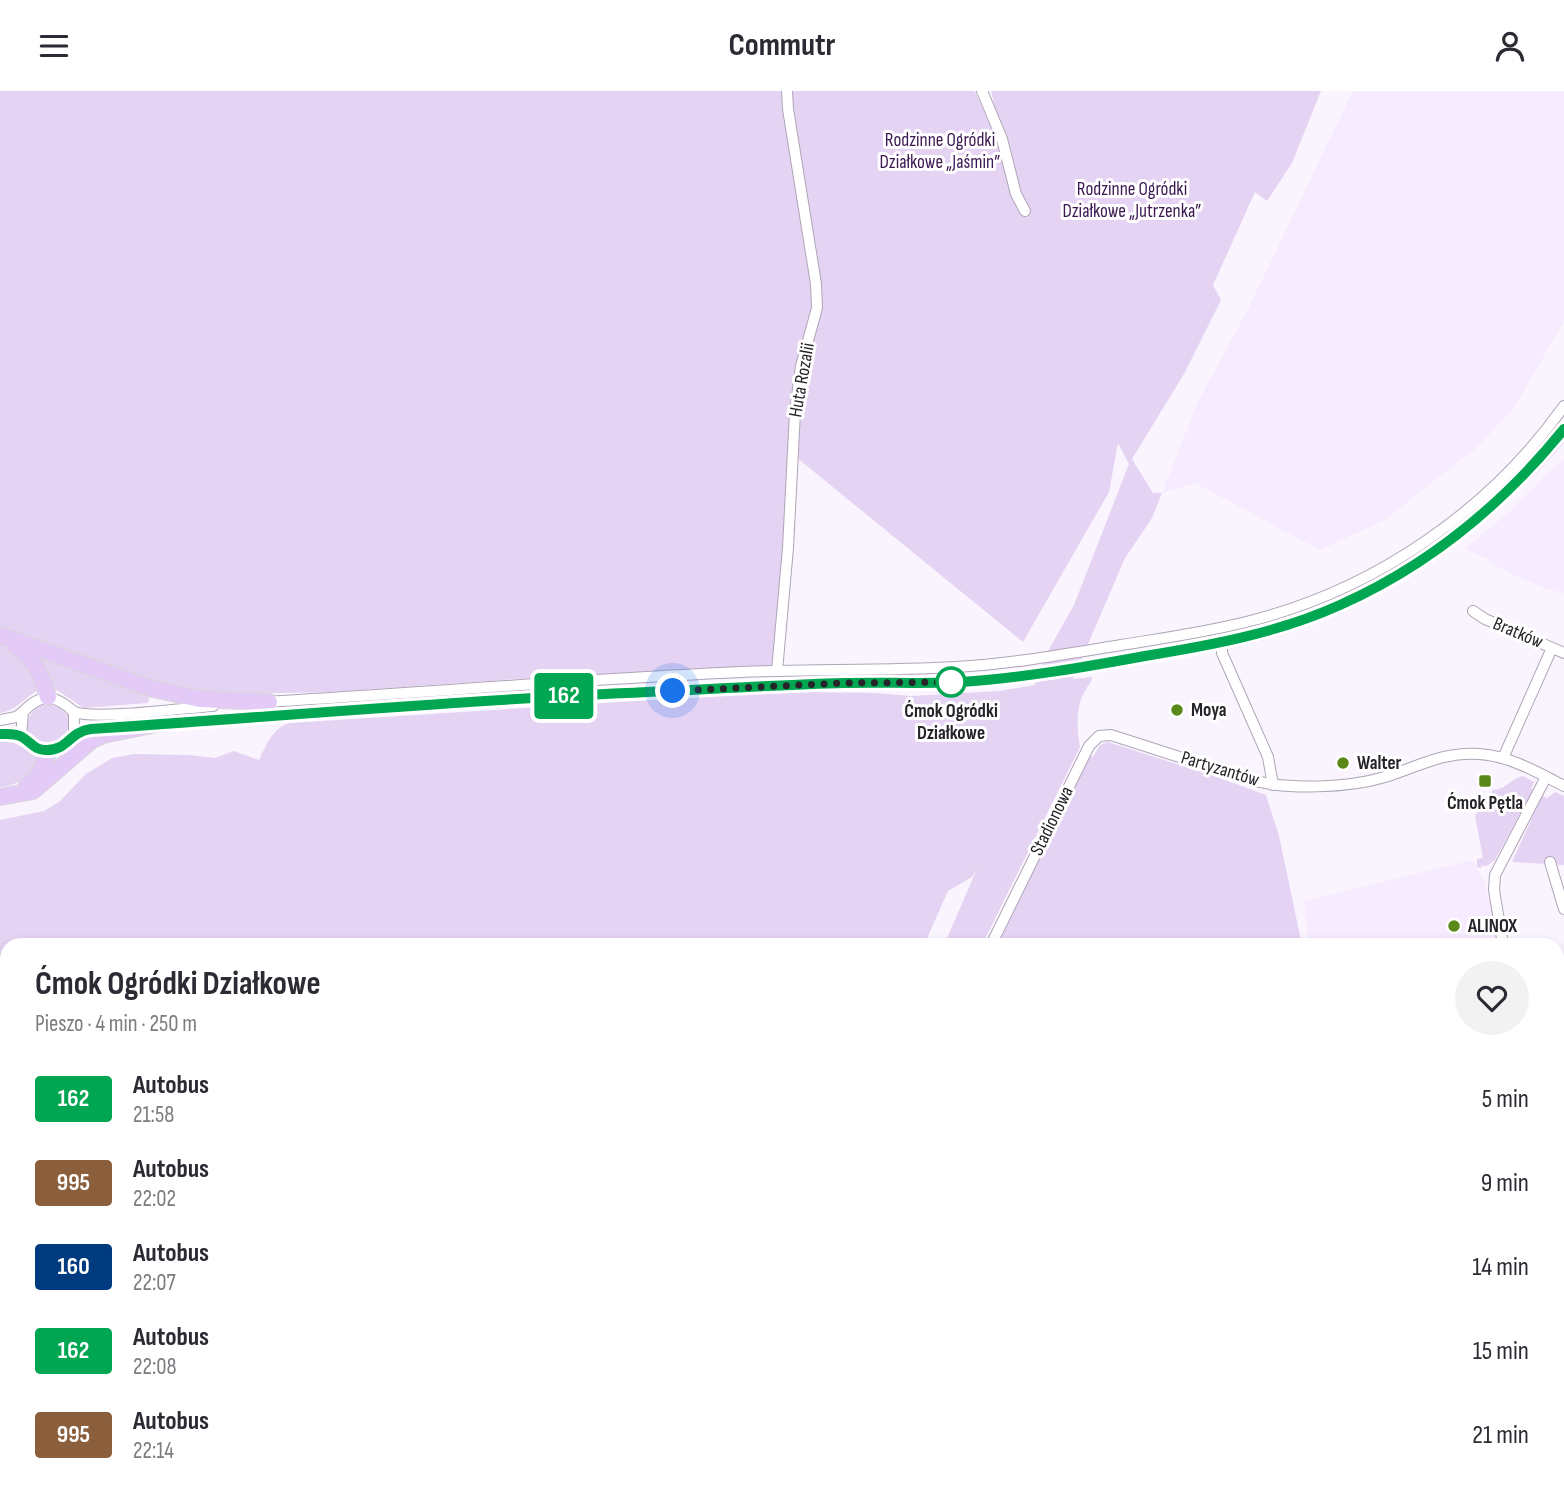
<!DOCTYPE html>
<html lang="pl">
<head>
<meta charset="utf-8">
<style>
	body { margin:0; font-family:"Sofia Sans Condensed",sans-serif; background:#f2f2f3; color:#2b2b33; height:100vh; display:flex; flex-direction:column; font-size:26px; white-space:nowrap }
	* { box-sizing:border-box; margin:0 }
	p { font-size:23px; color:#7c7c81 }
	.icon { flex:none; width:38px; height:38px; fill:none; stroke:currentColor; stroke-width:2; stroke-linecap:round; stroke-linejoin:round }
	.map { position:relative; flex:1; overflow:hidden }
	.details { position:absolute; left:0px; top:847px; width:1564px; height:555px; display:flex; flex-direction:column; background:#fff; border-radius:21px 21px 0 0; box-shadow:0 4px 10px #0003 }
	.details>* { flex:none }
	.badge { padding:0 14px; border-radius:5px; font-size:24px; line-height:46px }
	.you { position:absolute; width:35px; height:35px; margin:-18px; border:5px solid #fff; border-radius:50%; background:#1a73e8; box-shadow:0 0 0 10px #1a73e833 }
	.map>.badge { position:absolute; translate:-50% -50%; box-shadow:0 0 0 4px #fff }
	.round { display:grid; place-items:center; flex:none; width:74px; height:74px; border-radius:37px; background:#f2f2f3 }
	.summary { display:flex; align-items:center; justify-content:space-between; height:119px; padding:0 35px }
	h1 { font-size:33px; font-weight:700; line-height:52px }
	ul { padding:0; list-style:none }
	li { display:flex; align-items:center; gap:21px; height:84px; padding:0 35px }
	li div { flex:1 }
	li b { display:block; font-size:26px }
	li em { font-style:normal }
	li .badge { min-width:77px; font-weight:700; text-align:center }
	header { display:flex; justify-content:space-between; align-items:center; height:91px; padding:0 35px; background:#fff; font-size:32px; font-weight:700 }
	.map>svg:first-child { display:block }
</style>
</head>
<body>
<header><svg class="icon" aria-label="menu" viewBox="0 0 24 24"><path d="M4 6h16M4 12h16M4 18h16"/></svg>Commutr<svg class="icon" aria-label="person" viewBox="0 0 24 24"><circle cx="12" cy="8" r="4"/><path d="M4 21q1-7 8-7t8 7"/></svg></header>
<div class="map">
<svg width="1564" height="1401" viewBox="0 0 1564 1401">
	<rect width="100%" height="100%" fill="#faf4ff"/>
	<g fill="#f6ebff">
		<path d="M 1353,0 L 1564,0 L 1564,230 L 1514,317 L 1476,357 L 1383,430 L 1320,459 L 1195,392 L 1162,402 L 1197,313 L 1248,218 Z"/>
		<path d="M 1564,367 L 1564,502 L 1547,498 L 1512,483 L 1491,472 L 1488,468 L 1464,458 L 1508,422 Z"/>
		<path d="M 1473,769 L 1485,792 L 1500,854 L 1308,854 L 1304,810 Z"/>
		<path d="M 1558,1054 L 1564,1060 L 1564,1401 L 1227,1401 L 1225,1395 L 1558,1395 Z"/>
	</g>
	<g fill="#e5d3f3">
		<path d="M 0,0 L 975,0 L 996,47 L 1020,124 L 991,0 L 1321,0 L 1292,72 L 1267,110 L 1255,101 L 1213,194 L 1221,209 L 1184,283 L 1132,368 L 1153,402 L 1162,402 L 1152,427 L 1125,467 L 1073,588 L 1092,586 C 1091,593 1088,594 1085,600 C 1075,617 1077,637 1080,656 L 982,854 L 944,854 L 977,778 L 972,786 L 948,800 L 924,854 L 7,854 L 7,1395 L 632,1395 L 625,1401 L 0,1401 L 0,729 L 44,720 L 59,711 L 86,683 L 112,667 L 134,663 L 189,664 L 215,667 L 234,660 L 259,669 C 267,653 272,637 290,632 L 714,605 L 791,601 L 875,602 L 911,605 L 999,600 L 1035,594 L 1048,560 L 1074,514 L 1129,373 L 1118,352 L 1109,401 L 1023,551 L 791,362 L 773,575 L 545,586 L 331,601 L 232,603 L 170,598 L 0,539 Z"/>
		<path d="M 1564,347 L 1564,351 L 1557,360 C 1468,459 1360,530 1229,558 C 1242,548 1264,546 1280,542 C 1297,537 1314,530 1330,523 C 1422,483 1501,424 1564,347 Z"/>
		<path d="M 0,552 L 25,568 L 41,598 C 25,605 18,619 0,622 Z"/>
		<path d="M 26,555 L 110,591 L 146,603 L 149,607 L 148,612 L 84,617 L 55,598 Z"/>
		<path d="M 49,613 L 59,617 L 71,626 C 70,642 56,659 39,651 C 34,648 30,643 25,640 C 28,625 33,615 49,613 Z"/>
		<path d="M 9,649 L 40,666 C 31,683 20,695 0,696 L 0,650 Z"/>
		<path d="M 1108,651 L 1214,685 L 1266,704 L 1279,745 L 1302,854 L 996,854 L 1089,665 L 1093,666 L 1100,654 Z"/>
		<path d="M 1523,685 L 1534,691 L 1531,698 L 1533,699 L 1495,769 L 1487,775 L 1481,775 L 1481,777 L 1477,776 L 1477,768 L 1483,767 L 1475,725 L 1493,699 C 1506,699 1511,687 1523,685 Z"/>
		<path d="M 1555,701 L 1564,705 L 1564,774 L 1512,771 L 1542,705 L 1547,707 Z"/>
		<path d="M 658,1395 L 845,1395 L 847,1401 L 650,1401 Z"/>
		<path d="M 859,1395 L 1225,1395 L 1227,1401 L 861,1401 Z"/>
	</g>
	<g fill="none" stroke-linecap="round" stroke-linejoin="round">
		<g stroke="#afa5b6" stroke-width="12">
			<g id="minor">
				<path d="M 982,0 L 1002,48 L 1016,103 L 1025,120"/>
				<path d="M 1473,520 L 1485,528 L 1564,562"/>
				<path d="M 1222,552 L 1222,562 L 1268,666 L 1273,694"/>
				<path d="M 777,580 L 788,457 L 795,321 L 801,275 L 817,217 L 816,193 L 788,18 L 787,0"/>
				<path d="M 264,611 C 423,602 582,588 741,581 C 813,578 884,580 956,576 C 1011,573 1066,563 1121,554 C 1164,547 1208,541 1250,530 C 1376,498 1489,420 1564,315"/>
				<path d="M 74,621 C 97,629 184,617 213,615"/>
				<path d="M 0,629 L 16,626 L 23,621"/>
				<path d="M 150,634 C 329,622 508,608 688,599 C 740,596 792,594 845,592 C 884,591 925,594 964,591 C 1024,586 1083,576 1142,566 C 1179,560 1216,555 1252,545 C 1377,512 1483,438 1564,338"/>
				<path d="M 0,643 L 21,645 L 41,659 C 56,659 65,655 74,643 L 74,621 C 55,603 41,602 23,621 L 21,645"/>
				<path d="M 74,643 L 82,639 L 113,636"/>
				<path d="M 1503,667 L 1552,557"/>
				<path d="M 1550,771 L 1564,818"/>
				<path d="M 991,854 L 1089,655 L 1099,645 L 1111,644 L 1251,689 C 1289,699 1348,697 1385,686 C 1417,676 1445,660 1479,663 C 1510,665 1537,681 1564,695"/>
				<path d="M 1503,854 L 1494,799 L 1495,784 L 1546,686"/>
				<path d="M 1558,1020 L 1564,1032"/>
				<path d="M 855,1395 L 857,1401"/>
			</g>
		</g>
		<g stroke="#d8d7d8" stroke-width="18">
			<g id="highway">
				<path d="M 0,544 L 153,598 L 200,608 L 269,611"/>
				<path d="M 15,554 C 35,567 42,585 48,606"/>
				<path d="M 26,696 L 37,686 L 50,659"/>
				<path d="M 0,706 L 33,700 L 92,649 L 103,644 L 157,633"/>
			</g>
		</g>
		<use href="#minor" stroke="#fff" stroke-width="10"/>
		<use href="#highway" stroke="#e4cbf7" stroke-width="16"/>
	</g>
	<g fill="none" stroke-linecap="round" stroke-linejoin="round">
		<g stroke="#fff" stroke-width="16">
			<path id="line" d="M 0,643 C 7,643 16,642 22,646 C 31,651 35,660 47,659 C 68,659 69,641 91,638 C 270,626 448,610 626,602 C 699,599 771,594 844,592 C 883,591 922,593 961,591 C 1022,587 1085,576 1145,565 C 1212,554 1278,542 1340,514 C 1430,474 1503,413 1564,338"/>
		</g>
		<use href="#line" stroke="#00a651" stroke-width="10"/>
		<path stroke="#262329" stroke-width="7" stroke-dasharray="0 12.6" d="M 673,600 L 844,592 L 961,591 L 951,591"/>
	</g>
	<circle fill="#fff" stroke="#00a651" stroke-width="3.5" cx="951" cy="591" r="14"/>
	<g fill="#5a8819" stroke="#fff" stroke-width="2.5">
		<circle cx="1177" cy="619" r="7"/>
		<circle cx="1343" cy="672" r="7"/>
		<rect x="1478" y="683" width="14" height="14" rx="3.5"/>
		<circle cx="1454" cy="835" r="7"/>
	</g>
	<g text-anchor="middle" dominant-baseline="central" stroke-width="6" stroke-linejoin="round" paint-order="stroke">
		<g font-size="19" fill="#3c1852" stroke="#fff">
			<text x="940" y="49">Rodzinne Ogródki<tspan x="940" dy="22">Działkowe „Jaśmin”</tspan></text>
			<text x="1132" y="98">Rodzinne Ogródki<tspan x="1132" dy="22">Działkowe „Jutrzenka”</tspan></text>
		</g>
		<g font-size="19" fill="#262329" stroke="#fff">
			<text transform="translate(802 289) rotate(-80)">Huta Rozalii</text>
			<text transform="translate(1518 542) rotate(23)">Bratków</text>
			<text transform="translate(1220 678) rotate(17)">Partyzantów</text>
			<text transform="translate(1052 730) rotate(-64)">Stadionowa</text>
		</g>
		<g font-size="19" font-weight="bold" fill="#262329" stroke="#fff" text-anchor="start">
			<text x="1191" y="619">Moya</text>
			<text x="1357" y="672">Walter</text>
			<text x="1485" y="712" text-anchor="middle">Ćmok Pętla</text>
			<text x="1468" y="835">ALINOX</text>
		</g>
		<g font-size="19" font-weight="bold" fill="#262329" stroke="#fff">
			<text x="951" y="620">Ćmok Ogródki<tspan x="951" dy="22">Działkowe</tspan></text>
		</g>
	</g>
</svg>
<div class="you" style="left:673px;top:600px"></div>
<b class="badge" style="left:564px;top:605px;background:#00a651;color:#fff">162</b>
<section class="details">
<div class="summary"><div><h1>Ćmok Ogródki Działkowe</h1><p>Pieszo · 4 min · 250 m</p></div><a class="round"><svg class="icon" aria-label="heart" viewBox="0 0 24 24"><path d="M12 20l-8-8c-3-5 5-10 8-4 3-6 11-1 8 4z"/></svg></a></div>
<ul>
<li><span class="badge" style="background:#00a651;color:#fff">162</span><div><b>Autobus</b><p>21:58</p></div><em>5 min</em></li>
<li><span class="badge" style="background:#8b5e3c;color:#fff">995</span><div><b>Autobus</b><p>22:02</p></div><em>9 min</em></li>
<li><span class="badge" style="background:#003b80;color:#fff">160</span><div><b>Autobus</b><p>22:07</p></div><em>14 min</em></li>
<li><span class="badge" style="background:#00a651;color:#fff">162</span><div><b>Autobus</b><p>22:08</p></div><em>15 min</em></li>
<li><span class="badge" style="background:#8b5e3c;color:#fff">995</span><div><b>Autobus</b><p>22:14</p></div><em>21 min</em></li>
</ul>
</section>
</div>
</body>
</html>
